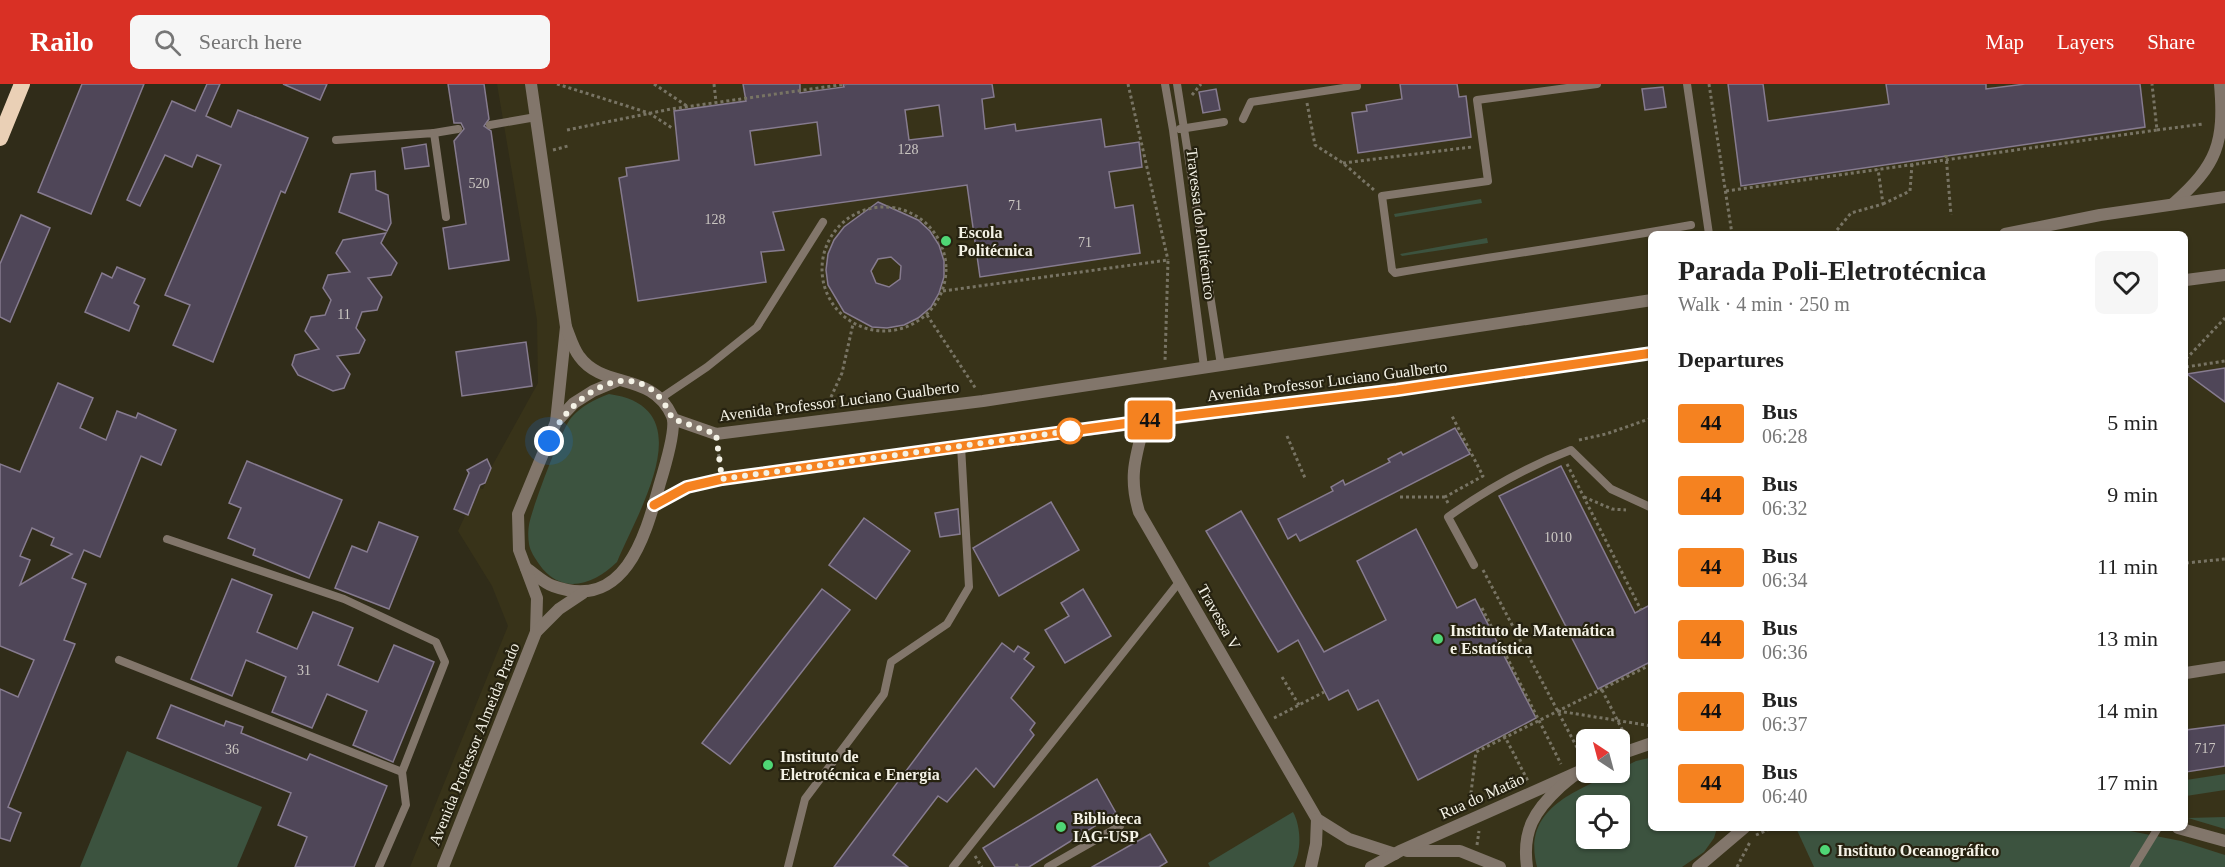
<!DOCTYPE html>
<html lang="en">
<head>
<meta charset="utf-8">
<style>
	body { margin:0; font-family:"Times New Roman",serif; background:#f6f6f6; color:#222; height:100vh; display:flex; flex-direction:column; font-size:22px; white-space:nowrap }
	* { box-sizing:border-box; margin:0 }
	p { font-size:20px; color:#767676 }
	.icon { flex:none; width:33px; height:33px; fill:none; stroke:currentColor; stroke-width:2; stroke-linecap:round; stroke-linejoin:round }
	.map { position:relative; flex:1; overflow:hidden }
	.drawer { position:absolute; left:1648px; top:147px; width:540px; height:600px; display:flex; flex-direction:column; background:#fff; border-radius:9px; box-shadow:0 2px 4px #0004 }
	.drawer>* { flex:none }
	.badge { padding:0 12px; border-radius:4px; font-size:21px; line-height:39px }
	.needle { width:39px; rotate:324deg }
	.buttons { position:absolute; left:1576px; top:645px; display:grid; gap:12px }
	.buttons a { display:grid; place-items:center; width:54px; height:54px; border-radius:9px; background:#fff; box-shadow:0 2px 4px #0004; font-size:30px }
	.you { position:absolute; width:30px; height:30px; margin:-15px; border:4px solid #fff; border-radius:50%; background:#1a73e8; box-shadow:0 0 0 9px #1a73e833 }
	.map>.badge { position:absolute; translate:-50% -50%; box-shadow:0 0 0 3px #fff }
	h2 { padding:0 30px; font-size:22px; line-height:54px }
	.round { display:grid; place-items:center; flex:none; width:63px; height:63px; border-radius:9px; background:#f6f6f6 }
	.head { display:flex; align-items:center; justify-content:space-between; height:102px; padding:0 30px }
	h1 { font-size:28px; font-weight:600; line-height:45px }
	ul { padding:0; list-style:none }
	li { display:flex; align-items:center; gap:18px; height:72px; padding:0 30px }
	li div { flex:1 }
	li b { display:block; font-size:22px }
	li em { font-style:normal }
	li .badge { min-width:66px; font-weight:700; text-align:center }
	header { display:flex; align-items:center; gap:36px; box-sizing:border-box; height:84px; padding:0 30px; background:#d93025; color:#fff }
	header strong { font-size:28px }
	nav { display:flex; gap:33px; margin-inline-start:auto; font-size:21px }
	.search { width:420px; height:54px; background:#f6f6f6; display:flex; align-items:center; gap:15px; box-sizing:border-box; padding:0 21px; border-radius:9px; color:#767676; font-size:22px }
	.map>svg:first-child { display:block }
</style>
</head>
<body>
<header>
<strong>Railo</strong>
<div class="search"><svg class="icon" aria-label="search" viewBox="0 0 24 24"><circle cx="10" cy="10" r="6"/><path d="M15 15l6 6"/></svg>Search here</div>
<nav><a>Map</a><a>Layers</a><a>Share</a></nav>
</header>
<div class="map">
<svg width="2225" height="783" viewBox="0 0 2225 783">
	<rect width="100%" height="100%" fill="#302c19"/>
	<path fill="#383319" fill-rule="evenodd" d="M 497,0 L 2225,0 L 2225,783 L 410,783 L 508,542 L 492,502 L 458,447 L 478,404 L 483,405 L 491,384 L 538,299 L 537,236 ZM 1652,150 L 2186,150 L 2186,744 L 1652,744 ZM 1587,656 L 1620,656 L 1620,688 L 1587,688 ZM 1587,722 L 1620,722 L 1620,754 L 1587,754 Z"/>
	<g fill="#3c533f" fill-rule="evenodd">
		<path d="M 1481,115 L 1482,119 L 1395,133 L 1394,130 Z"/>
		<path d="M 1487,154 L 1488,159 L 1402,172 L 1400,170 Z"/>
		<path d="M 609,310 C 704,323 638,427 617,478 C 594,501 561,512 539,480 C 535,474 530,467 529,460 C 528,454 528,446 529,441 C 531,427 562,344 571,334 C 581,322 595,315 609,310 Z"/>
		<path d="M 127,667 L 262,723 L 237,783 L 80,783 Z"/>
		<path d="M 1649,674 L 1651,674 L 1652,744 L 1717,744 L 1714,754 L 1704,768 L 1682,783 L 1537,783 C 1522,726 1572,709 1613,689 L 1620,688 L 1620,685 L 1636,677 ZM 1587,722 L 1620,722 L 1620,754 L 1587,754 Z"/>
		<path d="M 2225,690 L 2225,706 L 2186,712 L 2186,696 Z"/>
		<path d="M 1293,728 C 1301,742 1302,768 1293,783 L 1210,783 L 1208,779 Z"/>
		<path d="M 2225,733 L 2225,745 L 2188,734 Z"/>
		<path d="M 1796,744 L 2115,744 L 2181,757 L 2225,771 L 2225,783 L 1814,783 Z"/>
	</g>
	<g fill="#4f4658" stroke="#867b8f" stroke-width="1.5" fill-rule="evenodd">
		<path d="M 82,0 L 144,0 L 91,130 L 38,108 Z"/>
		<path d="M 207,0 L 220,0 L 206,32 L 231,43 L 238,26 L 308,54 L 285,109 L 281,107 L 273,127 L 213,278 L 173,261 L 190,221 L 165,211 L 221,81 L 197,71 L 192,83 L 165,71 L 140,122 L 127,116 L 172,17 L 195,27 Z"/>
		<path d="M 283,0 L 327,0 L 320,16 Z"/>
		<path d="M 448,0 L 484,0 L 489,35 L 484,42 L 491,47 L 509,176 L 449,185 L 443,144 L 466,140 L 454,57 L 464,45 L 461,39 L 454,39 Z"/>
		<path d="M 743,0 L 800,0 L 800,9 L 844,3 L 843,0 L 992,0 L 994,13 L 982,15 L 985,45 L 1015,40 L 1016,47 L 1101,35 L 1105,63 L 1139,58 L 1142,83 L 1109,88 L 1115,124 L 1133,121 L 1140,169 L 980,193 L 967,101 L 773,128 L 784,166 L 761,168 L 766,198 L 638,217 L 619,94 L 627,92 L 626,84 L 679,76 L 674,27 L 746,17 ZM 939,21 L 943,52 L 909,56 L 905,26 ZM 817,38 L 821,71 L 755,81 L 750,47 Z"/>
		<path d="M 1400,0 L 1457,0 L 1459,13 L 1466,12 L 1471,53 L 1358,69 L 1352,29 L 1367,27 L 1366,21 L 1402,15 Z"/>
		<path d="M 1728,0 L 1763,0 L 1768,37 L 1889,20 L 1886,0 L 1986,0 L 1986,5 L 2025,0 L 2140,0 L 2145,43 L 1741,102 Z"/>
		<path d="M 1663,3 L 1666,23 L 1645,26 L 1642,5 Z"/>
		<path d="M 1216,5 L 1220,26 L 1203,29 L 1199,8 Z"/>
		<path d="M 426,60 L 429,82 L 405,85 L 402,64 Z"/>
		<path d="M 375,87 L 376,106 L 388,111 L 391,139 L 387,147 L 339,128 L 351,90 Z"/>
		<path d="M 878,118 L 918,136 L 930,147 L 939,161 L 944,177 L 944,193 L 939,209 L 931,223 L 918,234 L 904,241 L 887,244 L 872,243 L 844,228 L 828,201 L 826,186 L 828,170 L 834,156 L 844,143 ZM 891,173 L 901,182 L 900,195 L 889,203 L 876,199 L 871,187 L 878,175 Z"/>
		<path d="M 21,131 L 50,144 L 10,238 L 0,233 L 0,180 Z"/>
		<path d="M 386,149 L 381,159 L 397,179 L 391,191 L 368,194 L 382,213 L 377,226 L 362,228 L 356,244 L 365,256 L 359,269 L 337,272 L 350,290 L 344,304 L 333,307 L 298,291 L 292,281 L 295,271 L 319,265 L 305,247 L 311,233 L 325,231 L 331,216 L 323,204 L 328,191 L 350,188 L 336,169 L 343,156 Z"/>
		<path d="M 117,183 L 145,195 L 134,219 L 139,222 L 129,247 L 85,228 L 102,189 L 112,194 Z"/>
		<path d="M 526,258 L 532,302 L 462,312 L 456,268 Z"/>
		<path d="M 2225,284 L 2225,318 L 2187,290 Z"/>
		<path d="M 58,299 L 93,314 L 80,344 L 106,356 L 117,327 L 136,334 L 138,329 L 176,346 L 161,381 L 141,372 L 100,473 L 84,466 L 72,494 L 86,500 L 64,556 L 75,560 L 8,723 L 21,729 L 10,757 L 0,754 L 0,605 L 18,613 L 34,576 L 0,562 L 0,380 L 20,388 ZM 32,444 L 54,454 L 51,461 L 72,470 L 20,501 L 30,476 L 20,472 Z"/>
		<path d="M 1455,344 L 1470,370 L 1300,457 L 1296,450 L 1288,455 L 1278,435 L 1333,407 L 1331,403 L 1343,396 L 1345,401 L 1390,378 L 1388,375 L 1401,368 L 1403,371 Z"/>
		<path d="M 487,375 L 491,384 L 485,399 L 480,401 L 468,431 L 454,425 L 469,389 L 467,386 Z"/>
		<path d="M 247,377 L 342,416 L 309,494 L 253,471 L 255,465 L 228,454 L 241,424 L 229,419 Z"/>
		<path d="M 1561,382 L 1635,529 L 1648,522 L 1652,530 L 1652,577 L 1598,605 L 1499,412 Z"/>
		<path d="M 1051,418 L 1079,466 L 999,512 L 973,464 Z"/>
		<path d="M 958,425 L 960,450 L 940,453 L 935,429 Z"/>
		<path d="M 1241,427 L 1324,568 L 1386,536 L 1357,477 L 1416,445 L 1457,524 L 1475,515 L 1536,634 L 1418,696 L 1378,616 L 1358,626 L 1348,606 L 1329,616 L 1298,556 L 1278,568 L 1206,447 Z"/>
		<path d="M 864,434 L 910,467 L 876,515 L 829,481 Z"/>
		<path d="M 379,438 L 418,453 L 389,525 L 335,504 L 352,462 L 367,468 Z"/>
		<path d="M 232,495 L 272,511 L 257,548 L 297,565 L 313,528 L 353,544 L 338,581 L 378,598 L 394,561 L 434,578 L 393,678 L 353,661 L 367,627 L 327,610 L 312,644 L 272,628 L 286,593 L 246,576 L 232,612 L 191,595 Z"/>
		<path d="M 822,505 L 850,526 L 730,680 L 702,659 Z"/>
		<path d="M 1083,505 L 1111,552 L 1065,579 L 1045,546 L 1069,532 L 1061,519 Z"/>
		<path d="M 1002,559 L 1014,568 L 1018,562 L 1029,569 L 1024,575 L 1034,583 L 1011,614 L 1035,639 L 1030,646 L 1034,651 L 994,703 L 976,684 L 947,718 L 938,712 L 893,771 L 908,783 L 834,783 Z"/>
		<path d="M 171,621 L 224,642 L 226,637 L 243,643 L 241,649 L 307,676 L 310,670 L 387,702 L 354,783 L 295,783 L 307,753 L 278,741 L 291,709 L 157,654 Z"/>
		<path d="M 2225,641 L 2225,682 L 2186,688 L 2186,646 Z"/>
		<path d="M 1097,695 L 1116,729 L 1029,783 L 995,783 L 983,764 Z"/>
		<path d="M 1150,750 L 1167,778 L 1159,783 L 1092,783 Z"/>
	</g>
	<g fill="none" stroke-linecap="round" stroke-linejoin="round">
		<g stroke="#787464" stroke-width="3" stroke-dasharray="3 3" stroke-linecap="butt">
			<path d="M 557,0 L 649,29 L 672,44"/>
			<path d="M 654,0 L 687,22"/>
			<path d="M 714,0 L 716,18"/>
			<path d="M 1128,0 L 1168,176"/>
			<path d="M 1709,0 L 1732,150"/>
			<path d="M 1192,11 L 1201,0"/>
			<path d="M 1307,19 L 1315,61 L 1343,79 L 1374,106"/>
			<path d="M 567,46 L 671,25 L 846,0"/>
			<path d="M 2157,46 L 2203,40"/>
			<path d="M 553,66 L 568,62"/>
			<path d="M 1946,71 L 1951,131"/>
			<path d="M 1343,79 L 1472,63"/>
			<path d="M 1726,107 L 2157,46 L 2152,0"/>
			<path d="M 1883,120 L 1910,107 L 1912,80"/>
			<circle cx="884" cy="185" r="62"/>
			<path d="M 1837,146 L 1851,129 L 1883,120 L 1878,85"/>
			<path d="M 943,207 L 1168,176 L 1165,277"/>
			<path d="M 927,231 L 976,305"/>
			<path d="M 2186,275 L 2225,234"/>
			<path d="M 2186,283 L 2225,277"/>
			<path d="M 826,324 L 842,289 L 853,240"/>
			<path d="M 1287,352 L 1305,394"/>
			<path d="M 1579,356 L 1606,350 L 1652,334"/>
			<path d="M 718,364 L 720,381"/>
			<path d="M 1567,380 L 1641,526"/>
			<path d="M 1400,413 L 1445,413"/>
			<path d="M 1584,413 L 1612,425 L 1626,426"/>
			<path d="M 1448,419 L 1445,413 L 1483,392 L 1451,330"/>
			<path d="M 2186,479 L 2225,475"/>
			<path d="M 1483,486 L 1581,671"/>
			<path d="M 1482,524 L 1561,680"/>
			<path d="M 1282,593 L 1299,621"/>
			<path d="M 1602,606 L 1626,653"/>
			<path d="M 1558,627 L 1652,642"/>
			<path d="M 1274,634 L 1324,608"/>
			<path d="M 1504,651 L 1528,697"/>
			<path d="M 1473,720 L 1470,717 L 1476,668 L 1652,580"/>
			<path d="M 1756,751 L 1772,744"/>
			<path d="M 1477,761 L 1479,747"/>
			<path d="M 975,772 L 982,783"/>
			<path d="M 1016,780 L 1018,783"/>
			<path d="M 1737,783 L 1750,758"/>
		</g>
		<g stroke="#82766b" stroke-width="8">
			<path d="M 1165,0 L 1173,46 L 1204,283"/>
			<path d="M 1177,0 L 1221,281"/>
			<path d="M 1597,0 L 1477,16 L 1488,97 L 1382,112 L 1392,186 L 1395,189 C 1494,172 1592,159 1691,141"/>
			<path d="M 1687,0 L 1709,150"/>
			<path d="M 1243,35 L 1251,18 L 1357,2"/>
			<path d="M 490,41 L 536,33"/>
			<path d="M 1180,45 L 1224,38"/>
			<path d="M 434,49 L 458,45"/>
			<path d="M 336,56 L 434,49 L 446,133"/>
			<path d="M 661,314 L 707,283 L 757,243 L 823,138"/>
			<path d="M 1474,481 L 1448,433 C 1487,405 1526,383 1571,366 L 1611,405 L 1652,424"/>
			<path d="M 119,576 L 402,688 L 445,578 L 436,558 L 344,515 L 167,455"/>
			<path d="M 379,783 L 406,721 L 402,688"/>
			<path d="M 788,783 L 805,715 L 884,610 L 891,578 L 947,540 L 969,503 L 961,362"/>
			<path d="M 953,783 L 1180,497"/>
			<path d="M 1048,783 L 1120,742"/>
			<path d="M 2134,783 L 2158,744"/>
		</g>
		<g stroke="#82766b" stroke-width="12">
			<path d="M 1145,337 C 1136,372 1128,392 1139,428 L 1317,735 L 1349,755 L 1395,770"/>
			<path d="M 2186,589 L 2225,583"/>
			<path d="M 1311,783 L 1316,760 L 1317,735"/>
		</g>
		<g stroke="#82766b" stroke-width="12">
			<path d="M 531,0 L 566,243 L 556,338"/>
			<path d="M 2173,120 C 2217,81 2225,59 2220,0"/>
			<path d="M 2005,150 L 2100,131 L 2225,113"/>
			<path d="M 2186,196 L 2225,191"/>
			<path d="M 673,335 L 716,350 L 820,337 L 983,317 L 1652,216"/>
			<path d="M 654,421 L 687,403 L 722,395 C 1032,352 1342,314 1652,269"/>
			<path d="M 526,484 C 535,490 544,499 553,502 C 625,528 645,453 660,399 C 664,386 677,344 672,332 C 652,287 603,306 579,272 C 573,264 570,253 566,243"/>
			<path d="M 536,548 L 537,514 L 519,466 L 518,430 L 556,338 L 574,319 L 593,307 L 619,296"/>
			<path d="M 1620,670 L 1652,659"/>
			<path d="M 2178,744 L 2225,757"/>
			<path d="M 1407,767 L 1460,767 L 1500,783"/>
			<path d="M 443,783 L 536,548 L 559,525 L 583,509"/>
			<path d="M 1371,783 L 1400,767 L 1578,688"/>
			<path d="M 1527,783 C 1522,747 1534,727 1560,703 C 1569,696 1576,688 1587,684"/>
			<path d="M 1698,783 L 1744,744"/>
		</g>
		<path stroke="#ead0b6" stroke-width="16" d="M 0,54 L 22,0"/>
	</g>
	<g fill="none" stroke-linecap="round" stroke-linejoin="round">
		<g stroke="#fff" stroke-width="14">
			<path id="line" d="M 654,421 L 687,403 L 722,395 L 1173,333 L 1397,306 L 1652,269"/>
		</g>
		<use href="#line" stroke="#f58220" stroke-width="9"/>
		<path stroke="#f4f2e6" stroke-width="6" stroke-dasharray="0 10.8" d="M 549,357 C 565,318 625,270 661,315 C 666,321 669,329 673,335 L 716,350 L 722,395 L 1070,347"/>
	</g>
	<g fill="#4fd675" stroke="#262210" stroke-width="2">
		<circle cx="946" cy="157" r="6"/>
		<circle cx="1438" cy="555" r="6"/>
		<circle cx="768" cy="681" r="6"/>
		<circle cx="1061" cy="743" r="6"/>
		<circle cx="1825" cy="766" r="6"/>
	</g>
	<circle fill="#fff" stroke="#f58220" stroke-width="3" cx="1070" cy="347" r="12"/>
	<g text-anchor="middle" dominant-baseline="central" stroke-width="4.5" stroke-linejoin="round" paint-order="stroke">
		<g font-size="14" fill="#cbc7c2">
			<text x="908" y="65">128</text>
			<text x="479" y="99">520</text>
			<text x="1015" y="121">71</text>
			<text x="715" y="135">128</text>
			<text x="1085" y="158">71</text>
			<text x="344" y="230">11</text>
			<text x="1558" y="453">1010</text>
			<text x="304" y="586">31</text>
			<text x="2205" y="664">717</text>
			<text x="232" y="665">36</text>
		</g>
		<g font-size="16" fill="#f4f2e6" stroke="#262210">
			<text transform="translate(1201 140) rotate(83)">Travessa do Politécnico</text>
			<text transform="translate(1327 297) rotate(-7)">Avenida Professor Luciano Gualberto</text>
			<text transform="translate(839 317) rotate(-7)">Avenida Professor Luciano Gualberto</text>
			<text transform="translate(1219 533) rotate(61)">Travessa V</text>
			<text transform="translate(474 660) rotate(-68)">Avenida Professor Almeida Prado</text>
			<text transform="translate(1482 712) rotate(-24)">Rua do Matão</text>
		</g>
		<g font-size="16" font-weight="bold" fill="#f4f2e6" stroke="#262210" text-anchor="start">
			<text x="958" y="148">Escola<tspan x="958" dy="18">Politécnica</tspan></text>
			<text x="1450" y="546">Instituto de Matemática<tspan x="1450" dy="18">e Estatística</tspan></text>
			<text x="780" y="672">Instituto de<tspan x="780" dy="18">Eletrotécnica e Energia</tspan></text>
			<text x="1073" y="734">Biblioteca<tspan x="1073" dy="18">IAG-USP</tspan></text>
			<text x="1837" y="766">Instituto Oceanográfico</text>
		</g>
	</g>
</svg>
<div class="buttons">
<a><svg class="needle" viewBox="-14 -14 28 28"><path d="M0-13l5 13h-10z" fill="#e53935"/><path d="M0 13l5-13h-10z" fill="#767676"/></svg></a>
<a><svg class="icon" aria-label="locate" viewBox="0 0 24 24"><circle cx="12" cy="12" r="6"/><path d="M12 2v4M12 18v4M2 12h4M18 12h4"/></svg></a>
</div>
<div class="you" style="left:549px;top:357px"></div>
<b class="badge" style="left:1150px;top:336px;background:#f58220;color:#111">44</b>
<section class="drawer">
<div class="head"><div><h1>Parada Poli-Eletrotécnica</h1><p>Walk · 4 min · 250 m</p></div><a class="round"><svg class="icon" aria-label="heart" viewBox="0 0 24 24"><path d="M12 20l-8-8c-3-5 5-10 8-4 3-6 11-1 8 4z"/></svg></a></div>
<h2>Departures</h2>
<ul>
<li><span class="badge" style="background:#f58220;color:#111">44</span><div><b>Bus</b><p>06:28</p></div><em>5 min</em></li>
<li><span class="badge" style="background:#f58220;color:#111">44</span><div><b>Bus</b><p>06:32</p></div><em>9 min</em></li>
<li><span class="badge" style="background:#f58220;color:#111">44</span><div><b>Bus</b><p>06:34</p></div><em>11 min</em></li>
<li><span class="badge" style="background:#f58220;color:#111">44</span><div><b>Bus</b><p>06:36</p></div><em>13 min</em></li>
<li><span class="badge" style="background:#f58220;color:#111">44</span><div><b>Bus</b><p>06:37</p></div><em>14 min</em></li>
<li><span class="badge" style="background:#f58220;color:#111">44</span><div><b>Bus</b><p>06:40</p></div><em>17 min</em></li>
</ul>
</section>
</div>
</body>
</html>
